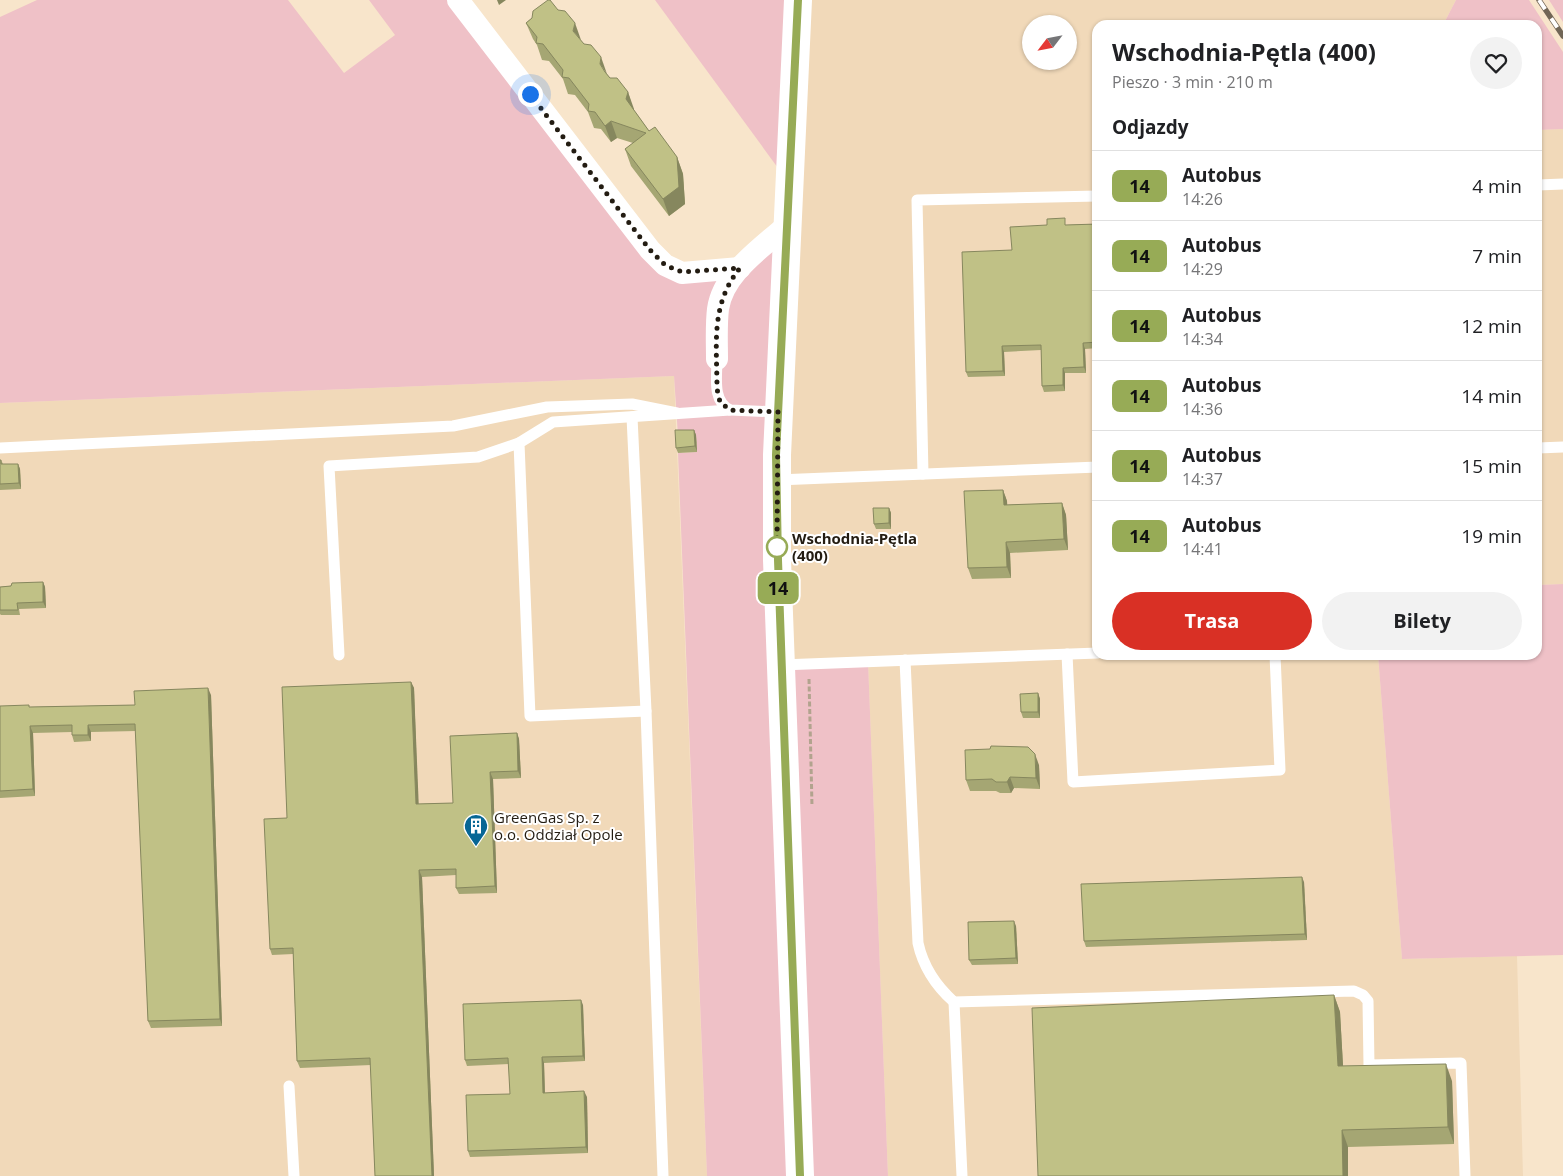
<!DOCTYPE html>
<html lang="pl">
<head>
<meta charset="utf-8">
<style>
	body { margin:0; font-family:"Open Sans",sans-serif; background:#f2f2f2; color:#202124; height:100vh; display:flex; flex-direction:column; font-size:19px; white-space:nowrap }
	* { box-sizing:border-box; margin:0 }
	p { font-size:16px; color:#757577 }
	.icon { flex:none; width:28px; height:28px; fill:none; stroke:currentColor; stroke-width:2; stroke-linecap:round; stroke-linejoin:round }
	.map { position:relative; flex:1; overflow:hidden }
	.drawer { position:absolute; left:1092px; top:20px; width:450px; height:640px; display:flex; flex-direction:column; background:#fff; border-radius:15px; box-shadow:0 1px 4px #0004 }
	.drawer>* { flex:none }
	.badge { padding:0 10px; border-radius:8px; font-size:18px; line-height:32px }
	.needle { width:32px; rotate:238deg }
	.fabs { position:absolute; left:1022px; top:15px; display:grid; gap:10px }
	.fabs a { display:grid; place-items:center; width:55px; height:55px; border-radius:50%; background:#fff; box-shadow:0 1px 4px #0004; font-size:25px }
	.you { position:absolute; width:25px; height:25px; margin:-12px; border:4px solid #fff; border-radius:50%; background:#1a73e8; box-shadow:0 0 0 8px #1a73e833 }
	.map>.badge { position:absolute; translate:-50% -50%; box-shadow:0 0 0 2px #fff }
	h2 { padding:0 20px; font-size:19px; line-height:45px }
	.round { display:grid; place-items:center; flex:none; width:52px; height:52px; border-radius:26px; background:#f2f2f2 }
	.headline { display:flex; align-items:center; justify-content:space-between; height:85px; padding:0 20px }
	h1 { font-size:24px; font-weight:700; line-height:38px }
	.button { display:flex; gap:10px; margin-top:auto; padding:10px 20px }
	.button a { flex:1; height:58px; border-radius:30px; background:#d93025; color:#fff; font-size:20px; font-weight:700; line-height:58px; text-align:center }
	.button a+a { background:#f2f2f2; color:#202124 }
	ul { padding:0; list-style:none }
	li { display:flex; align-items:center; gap:15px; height:70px; padding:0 20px; border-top:1px solid #e0e0e0 }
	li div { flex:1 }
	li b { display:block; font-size:19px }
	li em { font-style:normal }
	li .badge { min-width:55px; font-weight:700; text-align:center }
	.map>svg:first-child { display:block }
</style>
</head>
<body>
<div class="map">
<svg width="1563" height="1176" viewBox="0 0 1563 1176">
	<rect width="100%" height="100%" fill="#f8e5cb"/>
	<g fill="#f1d9b9" fill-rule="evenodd">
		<path d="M 798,0 L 1456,0 L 1443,25 L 1098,25 L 1098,655 L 1378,655 L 1402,959 L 1517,956 L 1523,1176 L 888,1176 L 868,662 L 781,665 ZM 1031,24 L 1069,24 L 1069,61 L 1031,61 Z"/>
		<path d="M 1563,129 L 1563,584 L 1538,585 L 1538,130 Z"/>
		<path d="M 674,376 L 707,1176 L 0,1176 L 0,403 Z"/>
	</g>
	<g fill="#efc1c7">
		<path d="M 37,0 L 288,0 L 344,73 L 395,35 L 369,0 L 458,0 L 665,265 L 740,268 L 787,225 L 781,664 L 868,661 L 888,1176 L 707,1176 L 678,453 L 697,452 L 696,436 L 678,436 L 674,376 L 0,403 L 0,17 Z"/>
		<path d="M 655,0 L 798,0 L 789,183 Z"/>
		<path d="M 1456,0 L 1529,0 L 1563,52 L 1563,129 L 1538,130 L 1538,25 L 1443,25 Z"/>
		<path d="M 1549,0 L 1563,0 L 1563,22 Z"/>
		<path d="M 1563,584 L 1563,955 L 1402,959 L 1378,655 L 1538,655 L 1538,585 Z"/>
	</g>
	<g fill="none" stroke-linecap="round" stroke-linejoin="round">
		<path stroke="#b2a38e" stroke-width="3" stroke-dasharray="5 2.5" stroke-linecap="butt" d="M 809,679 L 812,806"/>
		<g stroke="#fff" stroke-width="11">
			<path d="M 1538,185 L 1563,184"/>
			<path d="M 717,359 C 717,377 712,401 730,410 L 778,412"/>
			<path d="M 632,417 L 646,711 L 663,1176"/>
			<path d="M 0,448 L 453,426 L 547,407 L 632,404 L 677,413"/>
			<path d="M 1538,448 L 1563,447"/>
			<path d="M 923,474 L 917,200 L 1098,196"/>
			<path d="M 777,480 L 1098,467"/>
			<path d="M 1067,654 L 1073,782 L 1280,770 L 1275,655"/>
			<path d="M 339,655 L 329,466 L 478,457 L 519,443"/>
			<path d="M 905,660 L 918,943 C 923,966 936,986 954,1002 L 1354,991 L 1363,995 L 1368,1001 L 1369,1065 L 1461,1063 L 1465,1176"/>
			<path d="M 781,665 L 1098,653"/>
			<path d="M 646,711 L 530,716 L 519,443 L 553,422 L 730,410"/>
			<path d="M 954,1002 L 962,1176"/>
			<path d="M 289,1086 L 294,1176"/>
		</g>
		<g stroke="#fff" stroke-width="22">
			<path d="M 458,0 L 650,250 L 665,265 L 682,273 L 740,268"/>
			<path d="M 717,359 C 717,343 716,325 718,309 C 723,273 762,248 787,225"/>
		</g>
		<path stroke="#fff" stroke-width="28" d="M 798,0 L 777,455 L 777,560 L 800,1176"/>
		<g stroke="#716656" stroke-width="5.5">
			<path id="rail" d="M 1539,0 L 1563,36"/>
		</g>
		<use href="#rail" stroke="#fff" stroke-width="4" stroke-dasharray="11" stroke-linecap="butt"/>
	</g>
	<g fill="#a5a673">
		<path d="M 532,18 L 581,41 L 610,78 L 628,92 L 633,109 L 649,131 L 677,157 L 683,174 L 685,204 L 669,216 L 631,166 L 625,149 L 633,143 L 617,138 L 611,142 L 601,129 L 594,128 L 588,112 L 575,95 L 568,94 L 563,79 L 549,61 L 542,60 L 537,45 L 533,39 L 526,23 Z"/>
		<path d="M 1098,224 L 1098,348 L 1085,349 L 1086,373 L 1065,373 L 1065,391 L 1044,392 L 1042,386 L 1041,350 L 1004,352 L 1005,376 L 968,377 L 966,372 L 1012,250 L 1067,225 Z"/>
		<path d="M 694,430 L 696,435 L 697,452 L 678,453 L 676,448 Z"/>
		<path d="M 0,460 L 1,460 L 3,464 L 18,464 L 20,469 L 21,489 L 0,490 Z"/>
		<path d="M 1003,490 L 1007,501 L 1007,505 L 1062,503 L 1066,515 L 1068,550 L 1010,553 L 1011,578 L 972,579 L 968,568 Z"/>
		<path d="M 889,508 L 891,513 L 891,529 L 876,529 L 874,524 Z"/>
		<path d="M 43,582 L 45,587 L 46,608 L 19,609 L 20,615 L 1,615 L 0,614 L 0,587 Z"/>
		<path d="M 411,682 L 414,688 L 418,804 L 453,803 L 517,733 L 519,739 L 521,778 L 493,779 L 497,893 L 459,894 L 456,888 L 456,875 L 422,877 L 434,1176 L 375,1176 L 371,1065 L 300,1068 L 297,1061 L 293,954 L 272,955 L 270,949 Z"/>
		<path d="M 1038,693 L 1040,699 L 1040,718 L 1023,718 L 1021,712 Z"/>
		<path d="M 211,695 L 222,1026 L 151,1028 L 148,1021 L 136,731 L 91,732 L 91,741 L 74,742 L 72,735 L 72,732 L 33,733 L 35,796 L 0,798 L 0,706 L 30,707 L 135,705 Z"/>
		<path d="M 1039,765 L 1040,789 L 1014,788 L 1011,793 L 1000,793 L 996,791 L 970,791 L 966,780 Z"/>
		<path d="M 1304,882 L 1307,940 L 1086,947 L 1084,941 Z"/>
		<path d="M 1016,926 L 1018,964 L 972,965 L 969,960 Z"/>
		<path d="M 1334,995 L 1340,1012 L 1343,1066 L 1452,1081 L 1454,1144 L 1348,1147 L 1348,1176 L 1038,1176 Z"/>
		<path d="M 583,1005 L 585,1061 L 544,1063 L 545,1093 L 587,1097 L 588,1153 L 470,1157 L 468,1151 L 510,1094 L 509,1064 L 467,1066 L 465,1060 Z"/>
	</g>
	<g fill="#86875e">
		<path d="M 497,0 L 506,0 L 499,5 Z"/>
		<path d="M 575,23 L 581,40 L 573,31 Z"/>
		<path d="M 601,57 L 607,74 L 600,64 Z"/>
		<path d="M 628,92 L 634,109 L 632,115 L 626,99 Z"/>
		<path d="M 611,121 L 617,138 L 611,142 L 605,126 Z"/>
		<path d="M 677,157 L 683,174 L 685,204 L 669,216 L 663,199 Z"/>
		<path d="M 1083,343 L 1085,349 L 1086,373 L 1084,367 Z"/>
		<path d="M 1002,346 L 1004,352 L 1005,376 L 1003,371 Z"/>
		<path d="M 1063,368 L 1065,373 L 1065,391 L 1063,385 Z"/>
		<path d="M 694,430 L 696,435 L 697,452 L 695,446 Z"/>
		<path d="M 18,464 L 20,469 L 21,489 L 19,483 Z"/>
		<path d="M 1003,490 L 1007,501 L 1008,517 L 1004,505 Z"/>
		<path d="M 1062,503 L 1066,515 L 1068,550 L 1064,539 Z"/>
		<path d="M 889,508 L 891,513 L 891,529 L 889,523 Z"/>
		<path d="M 1006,542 L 1010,553 L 1011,578 L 1007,567 Z"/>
		<path d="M 43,582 L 45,587 L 46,608 L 43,602 Z"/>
		<path d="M 411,682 L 414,688 L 419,811 L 416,804 Z"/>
		<path d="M 208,688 L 211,695 L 222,1026 L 220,1019 Z"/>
		<path d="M 1038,693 L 1040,699 L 1040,718 L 1038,712 Z"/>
		<path d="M 88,725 L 91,732 L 91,741 L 88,735 Z"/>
		<path d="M 30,726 L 33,733 L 35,796 L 33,789 Z"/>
		<path d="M 517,733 L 519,739 L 521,778 L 518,771 Z"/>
		<path d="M 1035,754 L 1039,765 L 1040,789 L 1036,778 Z"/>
		<path d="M 490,772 L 493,779 L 497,893 L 495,886 Z"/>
		<path d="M 1010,777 L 1014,788 L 1011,793 L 1007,782 Z"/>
		<path d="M 419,870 L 422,877 L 434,1176 L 432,1176 Z"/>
		<path d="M 1302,877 L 1304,882 L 1307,940 L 1305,934 Z"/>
		<path d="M 1014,921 L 1016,926 L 1018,964 L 1016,958 Z"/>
		<path d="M 1334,995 L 1340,1012 L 1344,1083 L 1338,1066 Z"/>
		<path d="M 581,1000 L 583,1005 L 585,1061 L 583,1056 Z"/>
		<path d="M 542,1057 L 544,1063 L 545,1098 L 543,1093 Z"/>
		<path d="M 1446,1064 L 1452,1081 L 1454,1144 L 1448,1127 Z"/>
		<path d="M 584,1091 L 587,1097 L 588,1153 L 586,1147 Z"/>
		<path d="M 1342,1130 L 1348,1147 L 1348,1176 L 1343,1176 Z"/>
	</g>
	<g fill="#c0c186" stroke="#86875e">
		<path d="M 548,0 L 550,0 L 558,10 L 565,11 L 575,23 L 573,31 L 584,44 L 591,45 L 601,57 L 600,64 L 605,72 L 610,78 L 617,78 L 628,92 L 626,99 L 649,131 L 655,127 L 677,157 L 679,187 L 663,199 L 625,149 L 646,133 L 611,121 L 605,126 L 595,112 L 588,111 L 589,104 L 569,78 L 562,77 L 563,70 L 543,44 L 536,43 L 537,37 L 526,23 L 532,18 L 533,11 Z"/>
		<path d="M 1065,218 L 1065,225 L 1098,224 L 1098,342 L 1083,343 L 1084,367 L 1063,368 L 1063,385 L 1042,386 L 1041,345 L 1002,346 L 1003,371 L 966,372 L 962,252 L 1012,250 L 1010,227 L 1047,225 L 1047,219 Z"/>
		<path d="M 675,430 L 694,430 L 695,446 L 676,448 Z"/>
		<path d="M 0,460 L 1,460 L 1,464 L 18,464 L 19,483 L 0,484 Z"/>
		<path d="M 1003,490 L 1004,505 L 1062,503 L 1064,539 L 1006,542 L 1007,567 L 968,568 L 964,491 Z"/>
		<path d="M 873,508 L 889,508 L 889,523 L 874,524 Z"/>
		<path d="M 43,582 L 43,602 L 17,603 L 18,610 L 0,610 L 0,587 L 11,586 L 12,583 Z"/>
		<path d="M 411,682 L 416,804 L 453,803 L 450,736 L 517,733 L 518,771 L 490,772 L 495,886 L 456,888 L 456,869 L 419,870 L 432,1176 L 375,1176 L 370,1058 L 297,1061 L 293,948 L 270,949 L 264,819 L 287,818 L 282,687 Z"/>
		<path d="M 208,688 L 220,1019 L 148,1021 L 135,724 L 88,725 L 88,735 L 72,735 L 72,725 L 30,726 L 33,789 L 0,791 L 0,706 L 29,705 L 29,707 L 135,705 L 134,691 Z"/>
		<path d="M 1038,693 L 1038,712 L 1021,712 L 1020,694 Z"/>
		<path d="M 991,746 L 1028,747 L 1035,754 L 1036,778 L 1010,777 L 1007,782 L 996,782 L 992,779 L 966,780 L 965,750 L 990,749 Z"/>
		<path d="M 1302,877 L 1305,934 L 1084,941 L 1081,884 Z"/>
		<path d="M 1014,921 L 1016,958 L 969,960 L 968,922 Z"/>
		<path d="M 1334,995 L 1338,1066 L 1446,1064 L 1448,1127 L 1342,1130 L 1343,1176 L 1038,1176 L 1032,1008 Z"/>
		<path d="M 581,1000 L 583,1056 L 542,1057 L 543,1093 L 584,1091 L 586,1147 L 468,1151 L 466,1095 L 510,1094 L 508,1058 L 465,1060 L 463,1004 Z"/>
	</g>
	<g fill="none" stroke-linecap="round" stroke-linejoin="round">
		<g stroke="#fff" stroke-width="11">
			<path id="line" d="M 798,0 L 776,455 L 778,560 L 800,1176"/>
		</g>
		<use href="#line" stroke="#97ab56" stroke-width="8"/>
		<path stroke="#231c12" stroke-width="5" stroke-dasharray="0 9" d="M 530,94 L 650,250 L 665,265 L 682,272 L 740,268 C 710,305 717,344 717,389 L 720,402 L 730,410 L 778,412 L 777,547"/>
	</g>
	<defs>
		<g id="building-pin" transform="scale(1.25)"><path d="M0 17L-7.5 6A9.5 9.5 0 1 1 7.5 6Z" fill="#076695" stroke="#fff"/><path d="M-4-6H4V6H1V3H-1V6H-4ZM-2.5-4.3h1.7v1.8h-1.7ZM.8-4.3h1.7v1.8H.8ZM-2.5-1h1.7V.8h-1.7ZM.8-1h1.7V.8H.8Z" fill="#fff"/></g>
	</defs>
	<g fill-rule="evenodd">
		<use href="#building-pin" x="476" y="826"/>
	</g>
	<circle fill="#fff" stroke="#97ab56" stroke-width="2.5" cx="777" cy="547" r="10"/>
	<g text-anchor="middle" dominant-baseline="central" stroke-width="4" stroke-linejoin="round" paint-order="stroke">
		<g font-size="15" font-weight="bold" fill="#231c12" stroke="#fff" text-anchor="start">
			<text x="792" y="538">Wschodnia-Pętla<tspan x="792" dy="17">(400)</tspan></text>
		</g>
		<g font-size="15" fill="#231c12" stroke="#fff" text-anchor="start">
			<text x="494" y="817">GreenGas Sp. z<tspan x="494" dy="17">o.o. Oddział Opole</tspan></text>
		</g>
	</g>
</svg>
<div class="fabs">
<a><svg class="needle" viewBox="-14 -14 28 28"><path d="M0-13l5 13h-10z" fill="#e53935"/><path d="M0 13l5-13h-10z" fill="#757577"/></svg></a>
</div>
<div class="you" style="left:530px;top:94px"></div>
<b class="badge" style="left:778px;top:588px;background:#97ab56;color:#111">14</b>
<section class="drawer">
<div class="headline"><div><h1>Wschodnia-Pętla (400)</h1><p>Pieszo · 3 min · 210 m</p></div><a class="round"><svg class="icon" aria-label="heart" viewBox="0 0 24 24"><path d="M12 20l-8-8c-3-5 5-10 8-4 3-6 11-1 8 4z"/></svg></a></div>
<h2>Odjazdy</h2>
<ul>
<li><span class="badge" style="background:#97ab56;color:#111">14</span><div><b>Autobus</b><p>14:26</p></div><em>4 min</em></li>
<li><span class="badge" style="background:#97ab56;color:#111">14</span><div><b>Autobus</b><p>14:29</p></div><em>7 min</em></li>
<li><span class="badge" style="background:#97ab56;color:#111">14</span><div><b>Autobus</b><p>14:34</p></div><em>12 min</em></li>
<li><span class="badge" style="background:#97ab56;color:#111">14</span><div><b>Autobus</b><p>14:36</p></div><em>14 min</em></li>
<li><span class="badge" style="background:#97ab56;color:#111">14</span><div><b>Autobus</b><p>14:37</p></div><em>15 min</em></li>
<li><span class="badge" style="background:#97ab56;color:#111">14</span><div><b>Autobus</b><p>14:41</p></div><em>19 min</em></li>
</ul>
<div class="button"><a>Trasa</a><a>Bilety</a></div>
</section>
</div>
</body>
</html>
